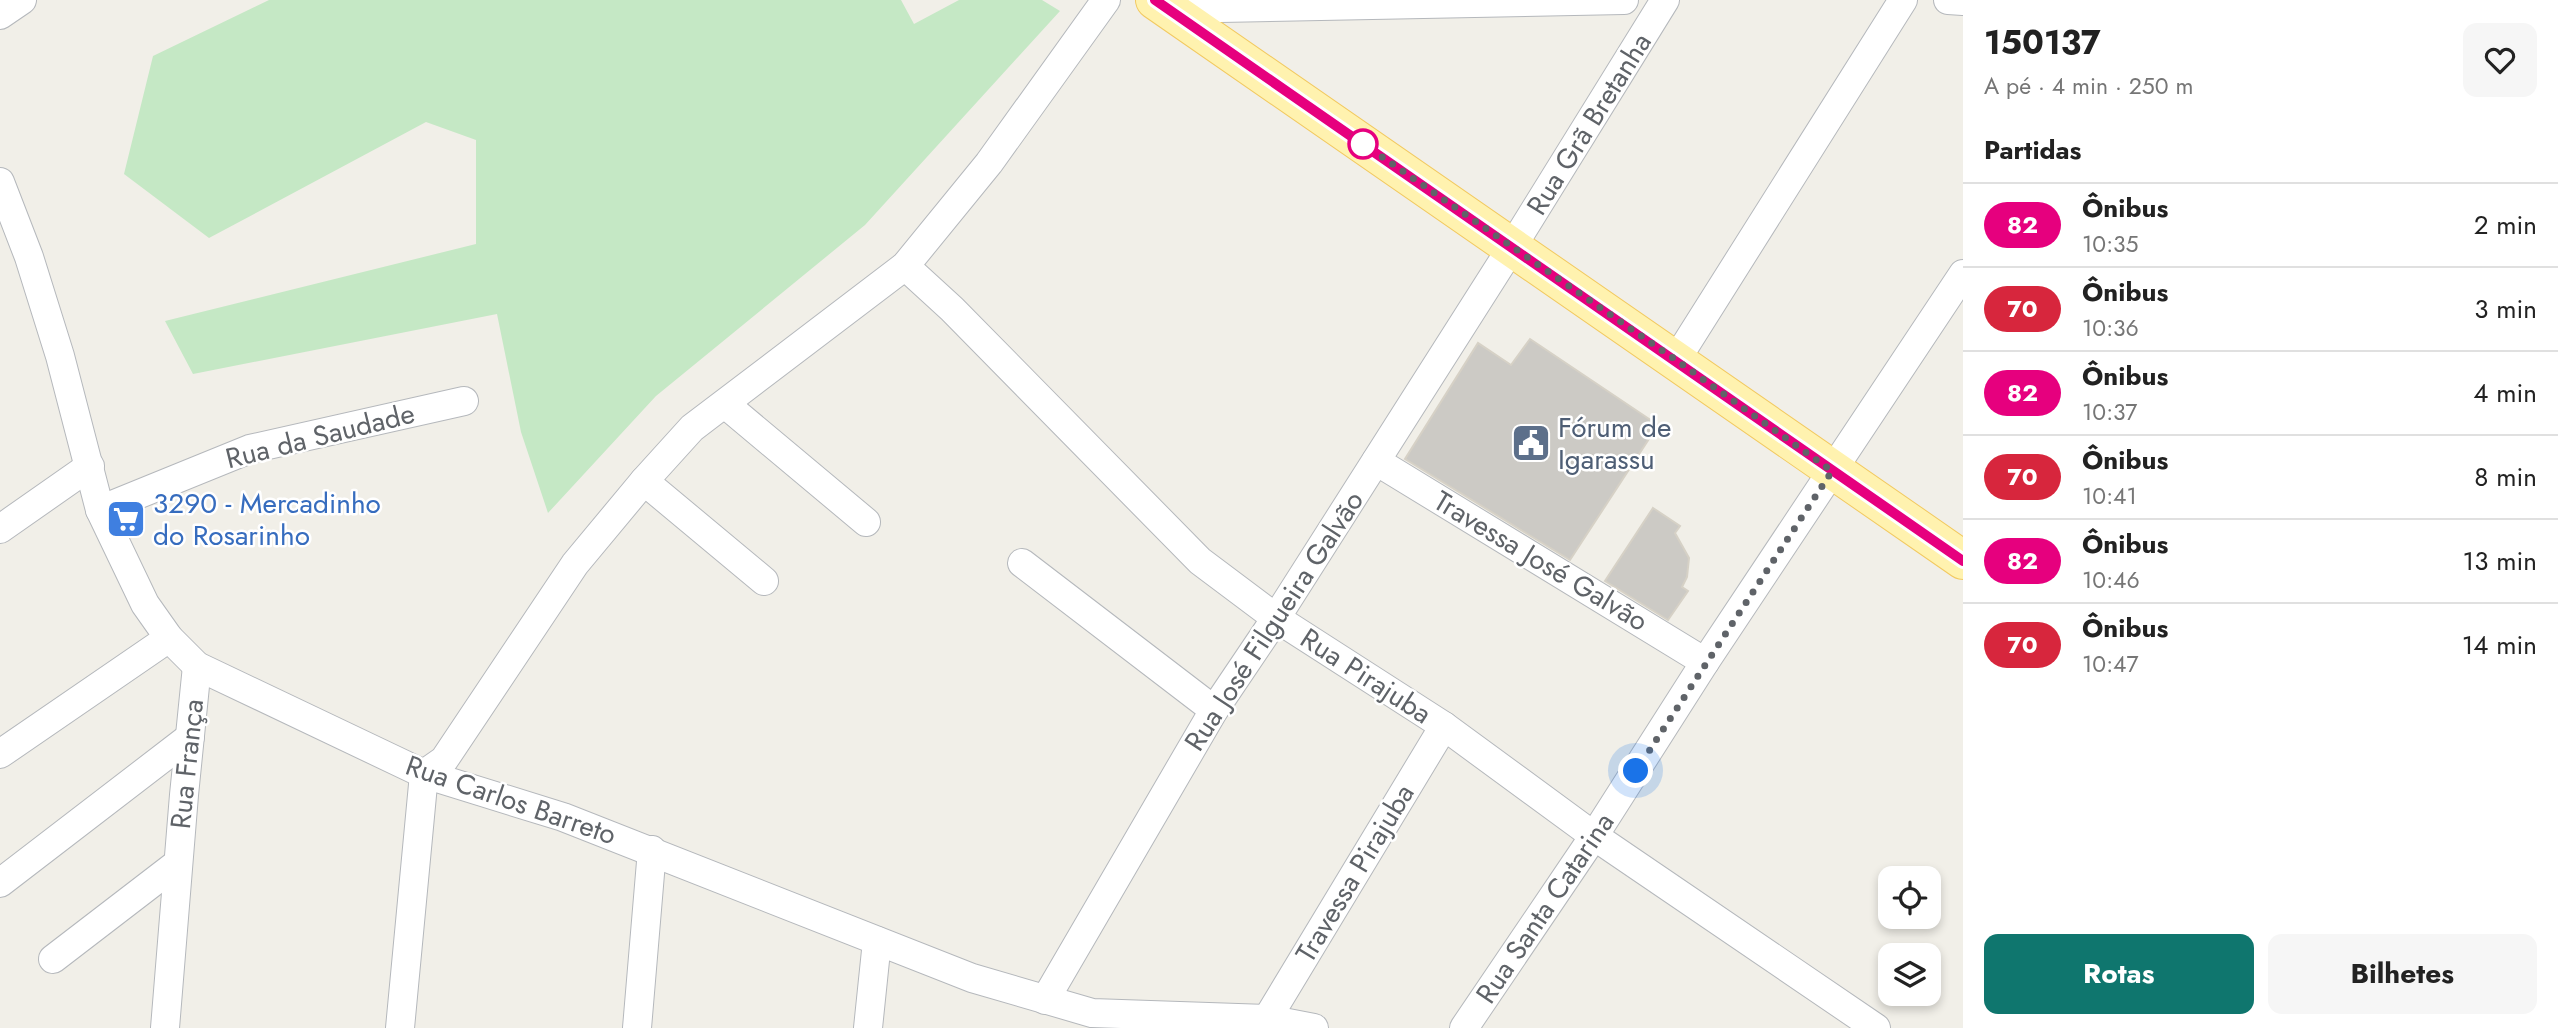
<!DOCTYPE html>
<html lang="pt">
<head>
<meta charset="utf-8">
<style>
	body { margin:0; font-family:Jost,sans-serif; background:#f6f6f6; color:#222; height:100vh; display:flex; flex-direction:column; font-size:26px; white-space:nowrap }
	* { box-sizing:border-box; margin:0 }
	p { font-size:23px; color:#767676 }
	.icon { flex:none; width:38px; height:38px; fill:none; stroke:currentColor; stroke-width:2; stroke-linecap:round; stroke-linejoin:round }
	.map { position:relative; flex:1; overflow:hidden }
	.details { display:flex; flex-direction:column; background:#fff; width:595px }
	.details>* { flex:none }
	.badge { padding:0 14px; border-radius:23px; font-size:24px; line-height:46px }
	.buttons { position:absolute; left:1878px; top:866px; display:grid; gap:14px }
	.buttons a { display:grid; place-items:center; width:63px; height:63px; border-radius:14px; background:#fff; box-shadow:0 4px 10px #0003; font-size:35px }
	.you { position:absolute; width:35px; height:35px; margin:-18px; border:5px solid #fff; border-radius:50%; background:#1a73e8; box-shadow:0 0 0 10px #1a73e833 }
	.map>.badge { position:absolute; translate:-50% -50%; box-shadow:0 0 0 4px #fff }
	h2 { padding:0 21px; font-size:26px; line-height:63px }
	.round { display:grid; place-items:center; flex:none; width:74px; height:74px; border-radius:14px; background:#f6f6f6 }
	.headline { display:flex; align-items:center; justify-content:space-between; height:119px; padding:0 21px }
	h1 { font-size:33px; font-weight:700; line-height:52px }
	.button { display:flex; gap:14px; margin-top:auto; padding:14px 21px }
	.button a { flex:1; height:80px; border-radius:14px; background:#0f766e; color:#fff; font-size:28px; font-weight:700; line-height:80px; text-align:center }
	.button a+a { background:#f6f6f6; color:#222 }
	ul { padding:0; list-style:none }
	li { display:flex; align-items:center; gap:21px; height:84px; padding:0 21px; border-top:2px solid #e0e0e0 }
	li div { flex:1 }
	li b { display:block; font-size:26px }
	li em { font-style:normal }
	li .badge { min-width:77px; font-weight:700; text-align:center }
	main { display:flex; flex:1; min-height:0 }
	.map>svg:first-child { display:block }
</style>
</head>
<body>
<main>
<div class="map">
<svg width="1963" height="1028" viewBox="0 0 1963 1028">
	<rect width="100%" height="100%" fill="#f1efe8"/>
	<path fill="#c5e8c5" d="M 269,0 L 901,0 L 914,24 L 959,0 L 1042,0 L 1060,11 L 865,225 L 656,396 L 548,513 L 521,432 L 497,314 L 193,374 L 165,321 L 476,244 L 476,140 L 426,122 L 209,238 L 124,174 L 153,56 Z"/>
	<g fill="#cccac5" stroke="#d6d1c6" stroke-width="2">
		<path d="M 1530,339 L 1658,425 L 1570,560 L 1405,459 L 1478,343 L 1511,365 Z"/>
		<path d="M 1653,508 L 1680,526 L 1675,533 L 1689,558 L 1687,577 L 1682,587 L 1688,591 L 1668,620 L 1605,581 Z"/>
	</g>
	<g fill="none" stroke-linecap="round" stroke-linejoin="round">
		<g stroke="#b5b8bc" stroke-width="30">
			<g id="minor">
				<path d="M 1948,0 L 1963,1"/>
				<path d="M 1169,9 L 1624,0"/>
				<path d="M 0,15 L 22,0"/>
				<path d="M 0,182 L 29,257 L 60,356 L 100,510 L 145,604 L 169,638 L 197,666 L 424,774 L 563,817 L 972,978 L 1092,1013 L 1267,1019 L 1314,1028"/>
				<path d="M 905,266 L 952,309 L 1200,561 L 1276,618 L 1444,726 L 1594,836 L 1876,1028"/>
				<path d="M 1676,360 L 1903,0"/>
				<path d="M 725,404 L 866,522"/>
				<path d="M 1376,461 L 1705,662"/>
				<path d="M 644,481 L 764,581"/>
				<path d="M 100,510 L 250,449 L 464,401"/>
				<path d="M 0,529 L 90,466"/>
				<path d="M 1022,563 L 1214,710"/>
				<path d="M 0,754 L 169,638"/>
				<path d="M 0,883 L 190,737"/>
				<path d="M 53,959 L 178,863"/>
				<path d="M 1045,1000 L 1214,710 L 1276,618 L 1512,247 L 1665,0"/>
				<path d="M 1267,1019 L 1444,726"/>
				<path d="M 165,1028 L 184,795 L 197,666"/>
				<path d="M 400,1028 L 424,774 L 444,760 L 575,564 L 644,481 L 692,428 L 905,266 L 989,163 L 1106,0"/>
				<path d="M 637,1028 L 652,850"/>
				<path d="M 868,1028 L 877,941"/>
				<path d="M 1464,1028 L 1594,836 L 1705,662 L 1963,274"/>
			</g>
		</g>
		<g stroke="#f2c960" stroke-width="40">
			<path id="primary" d="M 1155,0 L 1963,560"/>
		</g>
		<use href="#minor" stroke="#fff" stroke-width="28"/>
		<use href="#primary" stroke="#fff2af" stroke-width="38"/>
	</g>
	<g fill="none" stroke-linecap="round" stroke-linejoin="round">
		<g stroke="#fff" stroke-width="16">
			<path id="line" d="M 1155,0 L 1963,561"/>
		</g>
		<use href="#line" stroke="#e6007e" stroke-width="10"/>
		<path stroke="#5f6368" stroke-width="7" stroke-dasharray="0 12.6" d="M 1363,144 L 1352,136 L 1676,360 L 1832,471 L 1636,771"/>
	</g>
	<defs>
		<g id="civic-square" transform="scale(2.0125)"><rect x="-9" y="-9" width="18" height="18" rx="4" fill="#5c6f8a" stroke="#fff"/><path d="M-.6-6.5H3V-4.5H.6V-3L4-1V1h2V6H-6V1h2V-1L-.6-3ZM-1.2 2.5V6h2.4V2.5Z" fill="#fff"/></g>
		<g id="supermarket-square" transform="scale(2.0125)"><rect x="-9" y="-9" width="18" height="18" rx="4" fill="#3f7fe0" stroke="#fff"/><path d="M-6-5.5h2.5l.6 2H6L4.5 2H-2.5L-4.4-4H-6ZM-1.5 3.2a1.3 1.3 0 1 0 .1 0ZM3 3.2a1.3 1.3 0 1 0 .1 0Z" fill="#fff"/></g>
	</defs>
	<g fill-rule="evenodd">
		<use href="#civic-square" x="1531" y="443"/>
		<use href="#supermarket-square" x="126" y="519"/>
	</g>
	<circle fill="#fff" stroke="#e6007e" stroke-width="3.5" cx="1363" cy="144" r="14"/>
	<g text-anchor="middle" dominant-baseline="central" stroke-width="5" stroke-linejoin="round" paint-order="stroke">
		<g font-size="28" fill="#5f6368" stroke="#fff">
			<text transform="translate(1589 124) rotate(-58)">Rua Grã Bretanha</text>
			<text transform="translate(320 436) rotate(-14)">Rua da Saudade</text>
			<text transform="translate(1541 561) rotate(31)">Travessa José Galvão</text>
			<text transform="translate(1274 621) rotate(-57)">Rua José Filgueira Galvão</text>
			<text transform="translate(1366 676) rotate(33)">Rua Pirajuba</text>
			<text transform="translate(187 764) rotate(-84)">Rua França</text>
			<text transform="translate(511 800) rotate(19)">Rua Carlos Barreto</text>
			<text transform="translate(1355 873) rotate(-59)">Travessa Pirajuba</text>
			<text transform="translate(1545 908) rotate(-56)">Rua Santa Catarina</text>
		</g>
		<g font-size="28" fill="#4e5e75" stroke="#fff" text-anchor="start">
			<text x="1558" y="427">Fórum de<tspan x="1558" dy="32">Igarassu</tspan></text>
		</g>
		<g font-size="28" fill="#366cbe" stroke="#fff" text-anchor="start">
			<text x="153" y="503">3290 - Mercadinho<tspan x="153" dy="32">do Rosarinho</tspan></text>
		</g>
	</g>
</svg>
<div class="buttons">
<a><svg class="icon" aria-label="locate" viewBox="0 0 24 24"><circle cx="12" cy="12" r="6"/><path d="M12 2v4M12 18v4M2 12h4M18 12h4"/></svg></a>
<a><svg class="icon" aria-label="layers" viewBox="0 0 24 24"><path d="M12 4l9 5-9 5-9-5zM3 14l9 5 9-5"/></svg></a>
</div>
<div class="you" style="left:1636px;top:771px"></div>
</div>
<section class="details">
<div class="headline"><div><h1>150137</h1><p>A pé · 4 min · 250 m</p></div><a class="round"><svg class="icon" aria-label="heart" viewBox="0 0 24 24"><path d="M12 20l-8-8c-3-5 5-10 8-4 3-6 11-1 8 4z"/></svg></a></div>
<h2>Partidas</h2>
<ul>
<li><span class="badge" style="background:#e6007e;color:#fff">82</span><div><b>Ônibus</b><p>10:35</p></div><em>2 min</em></li>
<li><span class="badge" style="background:#d7263d;color:#fff">70</span><div><b>Ônibus</b><p>10:36</p></div><em>3 min</em></li>
<li><span class="badge" style="background:#e6007e;color:#fff">82</span><div><b>Ônibus</b><p>10:37</p></div><em>4 min</em></li>
<li><span class="badge" style="background:#d7263d;color:#fff">70</span><div><b>Ônibus</b><p>10:41</p></div><em>8 min</em></li>
<li><span class="badge" style="background:#e6007e;color:#fff">82</span><div><b>Ônibus</b><p>10:46</p></div><em>13 min</em></li>
<li><span class="badge" style="background:#d7263d;color:#fff">70</span><div><b>Ônibus</b><p>10:47</p></div><em>14 min</em></li>
</ul>
<div class="button"><a>Rotas</a><a>Bilhetes</a></div>
</section>
</main>
</body>
</html>
